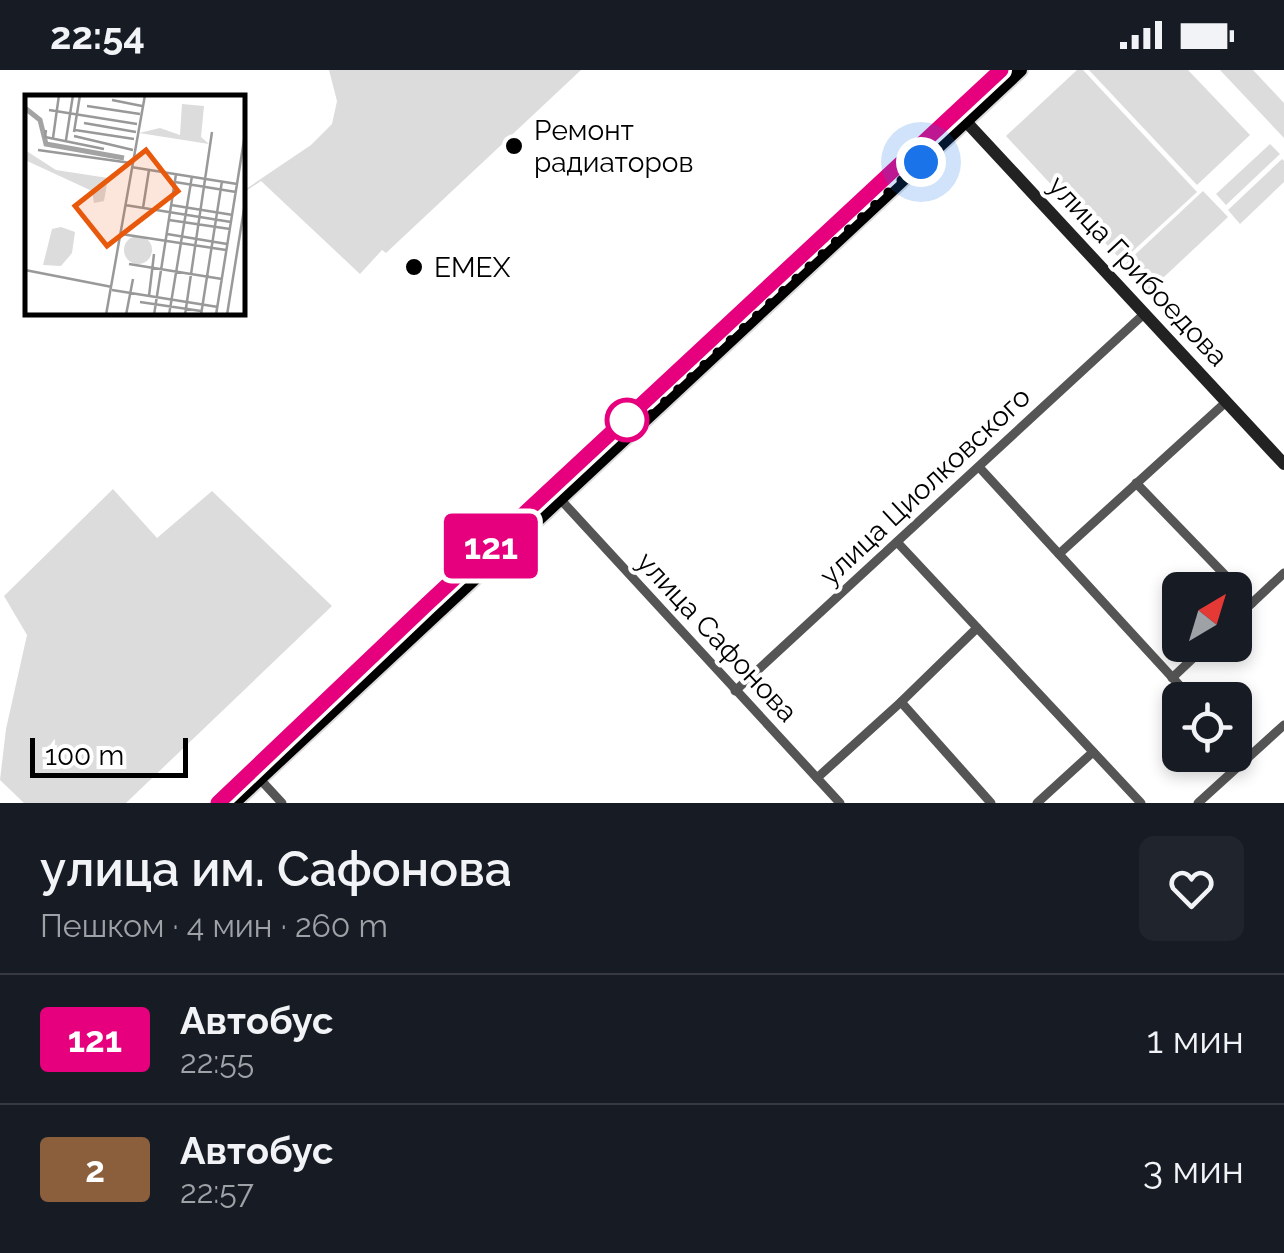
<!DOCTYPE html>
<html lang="ru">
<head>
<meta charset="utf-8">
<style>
	body { margin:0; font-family:Raleway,sans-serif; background:#20242c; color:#f1f3f6; height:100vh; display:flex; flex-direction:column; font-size:38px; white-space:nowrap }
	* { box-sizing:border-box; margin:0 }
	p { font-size:32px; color:#9ea1a6 }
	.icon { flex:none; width:55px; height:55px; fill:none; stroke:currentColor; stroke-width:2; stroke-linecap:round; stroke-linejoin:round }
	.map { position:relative; height:733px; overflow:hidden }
	.sheet { display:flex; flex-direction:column; background:#171b24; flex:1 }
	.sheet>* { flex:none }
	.badge { padding:0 20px; border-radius:8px; font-size:35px; line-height:65px }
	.needle { width:65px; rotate:38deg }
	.controls { position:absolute; left:1162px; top:502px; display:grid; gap:20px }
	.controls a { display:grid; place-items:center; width:90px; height:90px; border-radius:15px; background:#171b24; box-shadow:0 5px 15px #0003; font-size:50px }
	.scale { position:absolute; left:30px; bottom:25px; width:158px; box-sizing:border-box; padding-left:10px; border:5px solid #000; border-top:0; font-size:28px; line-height:35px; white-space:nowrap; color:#000; -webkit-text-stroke:8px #fff; paint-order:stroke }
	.you { position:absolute; width:50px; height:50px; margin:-25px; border:8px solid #fff; border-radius:50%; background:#1a73e8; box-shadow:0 0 0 15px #1a73e833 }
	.map>.badge { position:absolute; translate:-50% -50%; box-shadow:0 0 0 5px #fff }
	.round { display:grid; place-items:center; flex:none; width:105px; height:105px; border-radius:15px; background:#20242c }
	.overview { display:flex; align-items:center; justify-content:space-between; height:170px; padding:0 40px }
	h1 { font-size:48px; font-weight:600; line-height:75px }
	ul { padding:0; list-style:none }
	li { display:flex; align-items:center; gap:30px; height:130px; padding:0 40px; border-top:2px solid #363941 }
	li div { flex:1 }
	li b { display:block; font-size:38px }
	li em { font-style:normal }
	li .badge { min-width:110px; font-weight:700; text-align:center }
	.status { display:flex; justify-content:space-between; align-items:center; height:70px; padding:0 50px; background:#171b24; direction:ltr }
	.status svg { height:28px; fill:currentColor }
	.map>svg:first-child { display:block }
</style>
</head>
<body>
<div class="status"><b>22:54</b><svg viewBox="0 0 49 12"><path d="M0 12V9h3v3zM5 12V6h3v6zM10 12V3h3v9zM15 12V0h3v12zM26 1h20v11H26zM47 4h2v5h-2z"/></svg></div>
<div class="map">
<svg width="1284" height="733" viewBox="0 0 1284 733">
	<rect width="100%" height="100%" fill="#fff"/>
	<g fill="#dcdcdc">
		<path d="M 329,0 L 581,0 L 386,183 L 382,180 L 360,204 L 261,111 L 243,123 L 243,121 L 311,75 L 332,54 L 337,31 Z"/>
		<path d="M 1077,0 L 1083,0 L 1197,122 L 1122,191 L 1006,66 Z"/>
		<path d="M 1089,0 L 1188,0 L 1250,65 L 1197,115 Z"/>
		<path d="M 1220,0 L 1253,0 L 1284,33 L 1284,68 Z"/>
		<path d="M 1270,74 L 1280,84 L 1226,135 L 1216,124 Z"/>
		<path d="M 1282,89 L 1284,91 L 1284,112 L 1240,154 L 1228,140 Z"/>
		<path d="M 1203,121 L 1228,147 L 1149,221 L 1125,194 Z"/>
		<path d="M 113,419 L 157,468 L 212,421 L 332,536 L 126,733 L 24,733 L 0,710 L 6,659 L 27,565 L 4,526 Z"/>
	</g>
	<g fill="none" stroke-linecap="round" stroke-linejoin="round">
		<g stroke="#dbdbdb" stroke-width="18">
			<g id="primary">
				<path d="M 218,733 L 427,535 L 1001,0"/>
				<path d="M 233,733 L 1020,0"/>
			</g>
		</g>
		<g stroke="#555" stroke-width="9">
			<path d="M 979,397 L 1193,630"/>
			<path d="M 1136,413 L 1252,533"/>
			<path d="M 561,430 L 840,733"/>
			<path d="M 897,472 L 1141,733"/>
			<path d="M 1059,484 L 1226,332"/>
			<path d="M 1235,549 L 1284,503"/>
			<path d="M 1172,608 L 1207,575"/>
			<path d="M 735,621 L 1144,244"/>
			<path d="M 901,632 L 991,733"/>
			<path d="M 1235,676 L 1247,689"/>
			<path d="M 258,707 L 282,733"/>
			<path d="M 817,708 L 901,632 L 977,558"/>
			<path d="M 1037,733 L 1093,682"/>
			<path d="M 1198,733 L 1284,655"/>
		</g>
		<path stroke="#222" stroke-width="12" d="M 959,44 L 1284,394"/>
		<use href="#primary" stroke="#000" stroke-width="14"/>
	</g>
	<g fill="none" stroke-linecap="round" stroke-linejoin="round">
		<g stroke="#fff" stroke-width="22">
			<path id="line" d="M 218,733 L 427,534 L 1001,0"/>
		</g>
		<use href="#line" stroke="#e6007e" stroke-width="15"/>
		<path stroke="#000" stroke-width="10" stroke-dasharray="0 18" d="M 627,350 L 635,360 L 921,92"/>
	</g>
	<g fill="#000" stroke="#fff" stroke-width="4">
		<circle cx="514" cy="76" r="10"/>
		<circle cx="414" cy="197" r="10"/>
	</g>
	<circle fill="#fff" stroke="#e6007e" stroke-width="5" cx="627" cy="350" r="20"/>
	<g text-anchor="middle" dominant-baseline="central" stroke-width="8" stroke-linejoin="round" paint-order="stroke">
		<g font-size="28" fill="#000" stroke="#fff" text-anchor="start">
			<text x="534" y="60">Ремонт<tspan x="534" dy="32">радиаторов</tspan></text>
			<text x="434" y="197">EMEX</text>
		</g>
		<g font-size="28" fill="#000" stroke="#fff">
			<text transform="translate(1138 201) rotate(47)">улица Грибоедова</text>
			<text transform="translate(925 416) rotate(-43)">улица Циолковского</text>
			<text transform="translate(717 567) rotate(47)">улица Сафонова</text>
		</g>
	</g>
	<g transform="translate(25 25)">
		<rect width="220" height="220" fill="#fff"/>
		<path d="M 157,9 L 179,11 L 176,42 L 184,49 L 114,38 L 135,33 L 155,40 ZM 0,55 L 31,75 L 83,83 L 79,106 L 69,108 L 67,96 L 0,65 ZM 36,132 L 50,137 L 47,158 L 36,171 L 18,170 L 27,134 ZM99 155a14 14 0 1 1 28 0a14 14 0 1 1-28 0Z" fill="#dcdcdc"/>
		<path fill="none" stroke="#a3a3a3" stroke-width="5" d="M 0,13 L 15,25 L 21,49 L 99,63"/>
		<path fill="none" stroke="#999" stroke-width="2.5" d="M 87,5 L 117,11M 62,11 L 115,19M 24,15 L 112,29M 59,28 L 111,37M 21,35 L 20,42 L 79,54M 50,35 L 109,44M 49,37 L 55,0M 49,41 L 108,55M 28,43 L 34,0M 41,45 L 48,0M 13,55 L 106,68M 106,72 L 212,89M 150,87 L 211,97M 100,110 L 206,127M 146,110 L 208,120M 118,113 L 124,75M 144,125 L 205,134M 96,139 L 201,155M 142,139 L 202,149M 104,169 L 197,184M 0,175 L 87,192M 87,195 L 193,212M 124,201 L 129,159M 115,207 L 176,216M 81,220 L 120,0M 101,220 L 108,184M 129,220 L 151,79M 144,220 L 167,81M 160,220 L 187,37M 176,220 L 197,86M 191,220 L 220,39M 202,220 L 220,108"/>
		<path fill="#e8590c" fill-opacity="0.15" stroke="#e8590c" stroke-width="5" d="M 121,55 L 153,96 L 82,151 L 50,111 Z"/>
		<rect width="220" height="220" fill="none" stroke="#000" stroke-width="5"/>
	</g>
</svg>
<div class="controls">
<a><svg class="needle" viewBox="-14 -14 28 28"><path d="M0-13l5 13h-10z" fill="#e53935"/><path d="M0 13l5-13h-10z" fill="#9ea1a6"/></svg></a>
<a><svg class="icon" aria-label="locate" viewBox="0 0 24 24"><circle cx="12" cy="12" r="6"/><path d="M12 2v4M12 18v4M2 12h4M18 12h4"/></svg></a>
</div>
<div class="scale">100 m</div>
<div class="you" style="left:921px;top:92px"></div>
<b class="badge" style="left:491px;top:476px;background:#e6007e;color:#fff">121</b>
</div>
<section class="sheet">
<div class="overview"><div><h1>улица им. Сафонова</h1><p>Пешком · 4 мин · 260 m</p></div><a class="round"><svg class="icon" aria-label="heart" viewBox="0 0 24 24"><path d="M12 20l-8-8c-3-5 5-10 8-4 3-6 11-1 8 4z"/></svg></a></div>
<ul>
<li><span class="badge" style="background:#e6007e;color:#fff">121</span><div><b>Автобус</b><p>22:55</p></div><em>1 мин</em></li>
<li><span class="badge" style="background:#8b5e3c;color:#fff">2</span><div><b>Автобус</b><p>22:57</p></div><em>3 мин</em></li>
</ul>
</section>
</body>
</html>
